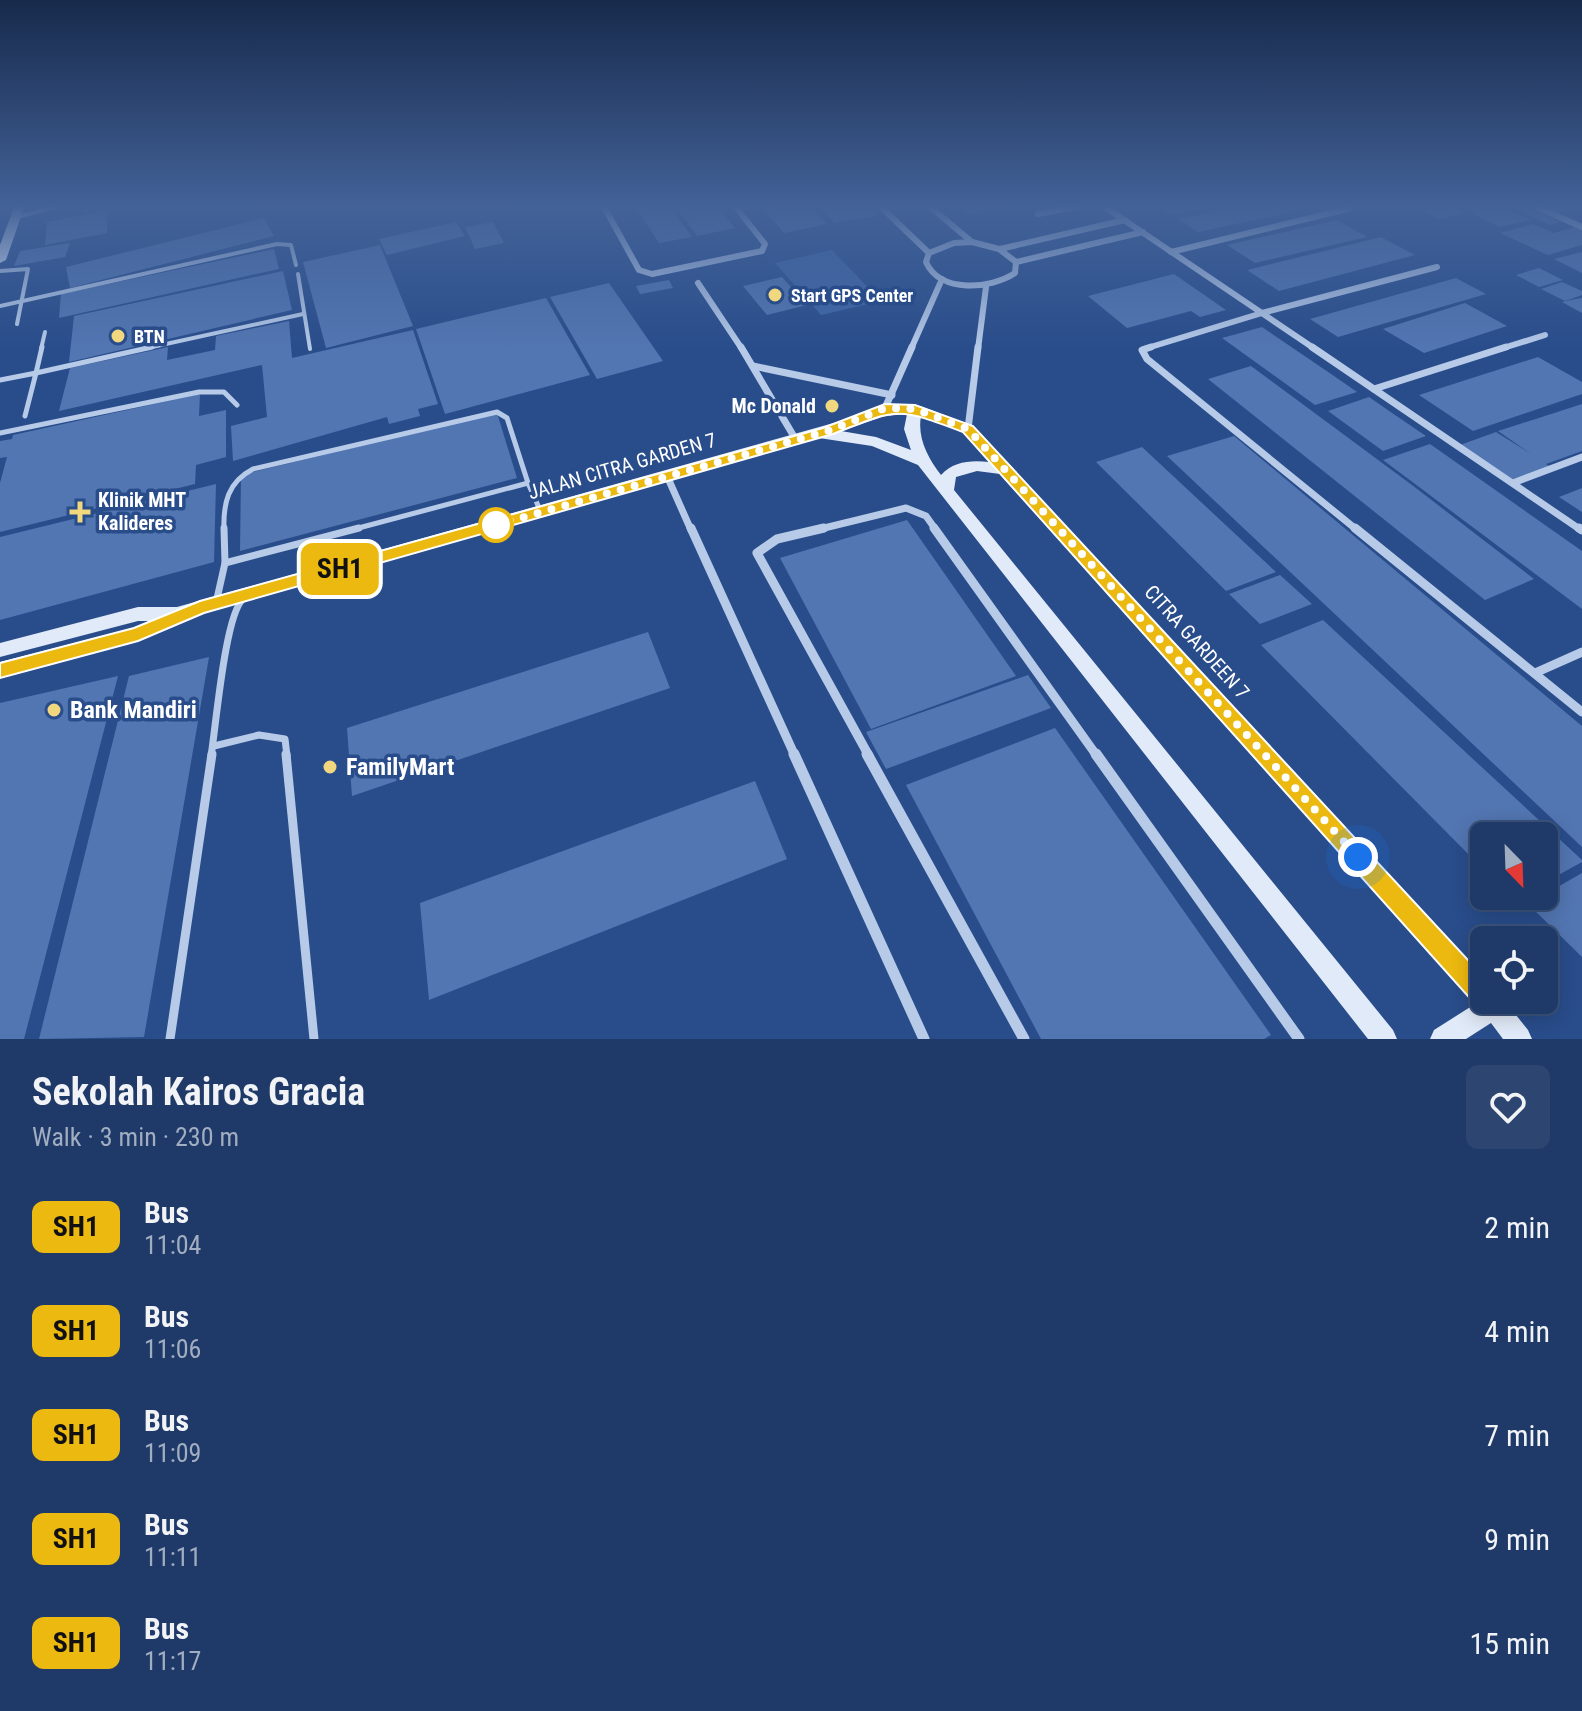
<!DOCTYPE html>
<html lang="en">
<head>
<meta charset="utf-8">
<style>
	body { margin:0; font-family:"Roboto Condensed",sans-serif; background:#2c4571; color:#f1f3f6; height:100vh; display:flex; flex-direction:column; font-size:30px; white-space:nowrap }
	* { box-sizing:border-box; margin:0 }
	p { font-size:26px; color:#a1adc0 }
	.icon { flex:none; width:44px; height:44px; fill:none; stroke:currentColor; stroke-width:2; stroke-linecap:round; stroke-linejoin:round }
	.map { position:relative; height:1039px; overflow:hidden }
	.drawer { display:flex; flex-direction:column; background:#1f3a68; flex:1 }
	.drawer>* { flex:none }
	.badge { padding:0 16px; border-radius:12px; font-size:28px; line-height:52px }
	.needle { width:52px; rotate:157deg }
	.tools { position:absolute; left:1470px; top:822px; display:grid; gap:16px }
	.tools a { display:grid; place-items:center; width:88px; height:88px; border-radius:12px; background:#1f3a68; box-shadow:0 4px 20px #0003,0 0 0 2px #3c547c; font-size:40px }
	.you { position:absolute; width:40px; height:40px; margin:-20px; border:6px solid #fff; border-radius:50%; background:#1a73e8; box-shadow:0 0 0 12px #1a73e833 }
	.map>.badge { position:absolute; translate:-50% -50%; box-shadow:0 0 0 4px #fff }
	.round { display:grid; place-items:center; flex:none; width:84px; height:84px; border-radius:12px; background:#2c4571 }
	.head { display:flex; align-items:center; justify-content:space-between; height:136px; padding:0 32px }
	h1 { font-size:38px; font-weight:700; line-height:60px }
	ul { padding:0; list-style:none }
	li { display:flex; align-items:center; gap:24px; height:104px; padding:0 32px }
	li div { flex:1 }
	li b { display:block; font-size:30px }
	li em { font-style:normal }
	li .badge { min-width:88px; font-weight:700; text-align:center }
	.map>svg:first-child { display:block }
</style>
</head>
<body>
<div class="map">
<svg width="1582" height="1039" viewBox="0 0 1582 1039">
	<rect width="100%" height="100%" fill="#294d8b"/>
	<path fill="#3e66a7" d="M 832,250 L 881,301 L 821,315 L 775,263 Z"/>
	<g fill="#5276b2">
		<path d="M 82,205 L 118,205 L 118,206 L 82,213 Z"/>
		<path d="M 634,205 L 669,205 L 692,237 L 659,243 Z"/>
		<path d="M 674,205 L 716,205 L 735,228 L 697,236 Z"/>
		<path d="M 760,205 L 809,205 L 827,224 L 784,233 Z"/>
		<path d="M 817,205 L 868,205 L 879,215 L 835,223 Z"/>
		<path d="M 958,205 L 999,205 L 1002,207 L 969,214 Z"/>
		<path d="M 1155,205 L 1210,205 L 1211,206 L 1171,215 Z"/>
		<path d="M 1248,205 L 1320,205 L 1320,206 L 1198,232 L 1178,219 Z"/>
		<path d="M 1450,205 L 1466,213 L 1440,219 L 1412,206 Z"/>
		<path d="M 1482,205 L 1498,205 L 1531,220 L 1500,227 L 1463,209 Z"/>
		<path d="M 1506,205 L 1521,205 L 1560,222 L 1550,225 Z"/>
		<path d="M 1540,205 L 1577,205 L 1582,209 L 1555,212 Z"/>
		<path d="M 107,210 L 107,233 L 45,245 L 47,222 Z"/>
		<path d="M 264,218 L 274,236 L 70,288 L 66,267 Z"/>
		<path d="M 1337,220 L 1367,237 L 1255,263 L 1227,245 Z"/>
		<path d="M 456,222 L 465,236 L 387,255 L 379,239 Z"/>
		<path d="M 493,222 L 504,243 L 475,249 L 465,227 Z"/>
		<path d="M 1533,224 L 1554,233 L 1575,227 L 1582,230 L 1582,245 L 1548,255 L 1500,233 Z"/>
		<path d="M 1381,237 L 1415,255 L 1279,291 L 1247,270 Z"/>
		<path d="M 70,243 L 65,257 L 14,266 L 20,251 Z"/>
		<path d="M 380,245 L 413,326 L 326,348 L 303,262 Z"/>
		<path d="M 274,249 L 279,269 L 59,318 L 61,294 Z"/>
		<path d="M 1582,252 L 1582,273 L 1554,259 Z"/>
		<path d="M 1539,268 L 1563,280 L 1539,287 L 1516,275 Z"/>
		<path d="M 283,271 L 292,310 L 69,362 L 74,316 Z"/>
		<path d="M 1174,274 L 1226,310 L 1200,317 L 1191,311 L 1127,328 L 1088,296 Z"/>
		<path d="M 782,277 L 807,305 L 767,315 L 743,286 Z"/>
		<path d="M 1456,278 L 1486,294 L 1338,337 L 1310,319 Z"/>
		<path d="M 669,280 L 673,288 L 640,294 L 636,286 Z"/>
		<path d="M 1562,282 L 1582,291 L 1582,295 L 1565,301 L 1541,289 Z"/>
		<path d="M 609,283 L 663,361 L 597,379 L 550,297 Z"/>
		<path d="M 546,298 L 590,375 L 445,414 L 416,329 Z"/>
		<path d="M 1582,298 L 1582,313 L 1562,302 L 1570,300 Z"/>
		<path d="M 1465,303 L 1507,326 L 1424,353 L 1383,329 Z"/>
		<path d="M 289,321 L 292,358 L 413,330 L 438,404 L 418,409 L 420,416 L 389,424 L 387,417 L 233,461 L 231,426 L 267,417 L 262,365 L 59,411 L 70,368 L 168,347 L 167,360 L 215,350 L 216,336 Z"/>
		<path d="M 1262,327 L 1334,376 L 1357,392 L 1315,405 L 1222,338 Z"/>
		<path d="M 1538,357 L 1582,382 L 1582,394 L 1473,431 L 1419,395 Z"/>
		<path d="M 1251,366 L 1412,485 L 1534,579 L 1485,600 L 1208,379 Z"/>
		<path d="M 200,394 L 199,416 L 226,410 L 226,457 L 196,465 L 195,484 L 0,532 L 0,483 L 7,457 L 0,458 L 0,441 L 12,439 L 13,435 Z"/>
		<path d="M 1369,397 L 1395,415 L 1426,436 L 1383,451 L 1328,411 Z"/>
		<path d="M 1582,404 L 1582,451 L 1546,464 L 1550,467 L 1513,481 L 1460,445 L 1496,432 L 1531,454 L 1498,431 Z"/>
		<path d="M 497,413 L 517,478 L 240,551 L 241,475 Z"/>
		<path d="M 1234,436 L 1582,726 L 1582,847 L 1167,456 Z"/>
		<path d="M 1430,444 L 1582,551 L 1582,609 L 1383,460 Z"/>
		<path d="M 1142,447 L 1276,572 L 1226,591 L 1096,462 Z"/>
		<path d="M 216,484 L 214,562 L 0,620 L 0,537 Z"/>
		<path d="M 1582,488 L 1582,512 L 1559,497 Z"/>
		<path d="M 907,520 L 1016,676 L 871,729 L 780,558 Z"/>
		<path d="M 1280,575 L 1312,604 L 1260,624 L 1229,594 Z"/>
		<path d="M 1323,620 L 1582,860 L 1582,862 L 1544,883 L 1544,836 L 1484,836 L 1484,870 L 1261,645 Z"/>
		<path d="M 648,632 L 670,688 L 352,796 L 347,728 Z"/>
		<path d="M 209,657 L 144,1037 L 39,1039 L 129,676 Z"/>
		<path d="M 1028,675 L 1051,708 L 886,769 L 866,732 Z"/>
		<path d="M 118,676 L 24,1039 L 0,1039 L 0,703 Z"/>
		<path d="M 1055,728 L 1271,1035 L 1264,1039 L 1041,1039 L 906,785 Z"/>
		<path d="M 755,781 L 787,859 L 429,1000 L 420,903 Z"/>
		<path d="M 1582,873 L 1582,957 L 1528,904 Z"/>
	</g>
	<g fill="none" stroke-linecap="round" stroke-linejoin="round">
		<g stroke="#b7cbe9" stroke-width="4">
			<path d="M 17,217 L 63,205"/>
			<path d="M 0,271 L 28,269 L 17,324"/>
			<path d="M 298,274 L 310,349"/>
			<path d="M 0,306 L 277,244 L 291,245 L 296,265"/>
			<path d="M 41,349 L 45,332"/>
			<path d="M 143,349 L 303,314"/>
		</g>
		<g stroke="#b7cbe9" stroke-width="5">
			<path d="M 42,347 L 36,373 L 152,347"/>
			<path d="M 0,380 L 36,373 L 25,416"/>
			<path d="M 0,433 L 199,392 L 224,392 L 237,405"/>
			<path d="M 224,530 C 223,503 228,482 253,469 L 497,412 L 507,418 L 528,483"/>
			<path d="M 351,530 L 528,483 L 540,510"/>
		</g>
		<g stroke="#b7cbe9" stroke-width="7">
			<path d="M 224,528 L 225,563"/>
			<path d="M 216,603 L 225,563 L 359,528"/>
			<path d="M 214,746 L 259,735 L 285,739 L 287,756"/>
			<path d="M 211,756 C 216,726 225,615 243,599"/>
		</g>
		<g stroke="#b7cbe9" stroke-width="9">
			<path d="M 286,754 L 314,1039"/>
			<path d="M 170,1039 L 212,754"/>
		</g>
		<g stroke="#b7cbe9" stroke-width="6">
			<path d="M 603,205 L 639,270 L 652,274 L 762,251 L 765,244 L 734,205"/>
			<path d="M 879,205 L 929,253"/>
			<path d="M 928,205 L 972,242"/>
			<path d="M 1102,205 L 1315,349"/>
			<path d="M 1532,205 L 1582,227"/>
			<path d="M 1038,214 L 1079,206"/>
			<path d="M 972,242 L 999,249 L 1016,262 L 1015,273 C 991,289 940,294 926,262 L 929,253 L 954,243 Z"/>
			<path d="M 1000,249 L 1125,220"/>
			<path d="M 1171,252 L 1351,208"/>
			<path d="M 1016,262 L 1143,232"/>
			<path d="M 698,283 L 742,349"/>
			<path d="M 911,349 L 942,279"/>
			<path d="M 978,349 L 986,287"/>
			<path d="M 1144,349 L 1262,313 L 1437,267"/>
			<path d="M 1500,349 L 1545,335"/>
		</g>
		<g stroke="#b7cbe9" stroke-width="7">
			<path d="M 741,347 L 796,440"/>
			<path d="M 1151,347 L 1142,350 L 1147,359 L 1357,530"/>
			<path d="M 1312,347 L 1581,530"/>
			<path d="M 753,366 L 892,395"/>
			<path d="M 1374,389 L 1506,347"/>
			<path d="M 885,408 L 912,347"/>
			<path d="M 968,429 L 978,347"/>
			<path d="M 667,476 L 691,530"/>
			<path d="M 1513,483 L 1582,457"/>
			<path d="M 816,530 L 906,508 L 926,516 L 936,530"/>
		</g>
		<g stroke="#b7cbe9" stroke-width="9">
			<path d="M 691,528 L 795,756"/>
			<path d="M 824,528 L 777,539 L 757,553 L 869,756"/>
			<path d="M 934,528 L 1097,756"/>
			<path d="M 1355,528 L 1582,712"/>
			<path d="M 1579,528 L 1582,530"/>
			<path d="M 1535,673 L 1582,652"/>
		</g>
		<g stroke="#b7cbe9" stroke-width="11">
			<path d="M 794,754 L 924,1039"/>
			<path d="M 867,754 L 1024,1039"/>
			<path d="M 1096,754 L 1299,1039"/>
		</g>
		<g fill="#e1eaf8" fill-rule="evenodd">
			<path d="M 15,205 L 25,205 L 6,260 L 0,263 L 0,245 Z"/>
			<path d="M 898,405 L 920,406 L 973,426 L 1484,978 L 1484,1000 L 1504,1000 L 1528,1030 L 1532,1039 L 1503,1039 L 1491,1023 L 1466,1039 L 1430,1039 L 1434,1030 L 1475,1004 L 1000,474 L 977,471 L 956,477 L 954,490 L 1393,1030 L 1397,1039 L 1368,1039 L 918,465 L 872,446 L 819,438 L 188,617 L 138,641 L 0,678 L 0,662 L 134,628 L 149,621 L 138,621 L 0,657 L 0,643 L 138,607 L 177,607 ZM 907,414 L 904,429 L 911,450 L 876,437 L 841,431 L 885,416 ZM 921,416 L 963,432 L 989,462 C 972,460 953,461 941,475 C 928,458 917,438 921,416 Z"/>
		</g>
	</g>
	<linearGradient id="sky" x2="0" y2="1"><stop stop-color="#172a4c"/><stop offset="0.59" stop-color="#436298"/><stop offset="1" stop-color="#436298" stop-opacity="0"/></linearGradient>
	<rect width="1582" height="350" fill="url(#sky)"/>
	<path fill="#ecb910" stroke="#fff" stroke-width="2" d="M 885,404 L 915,405 L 973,426 L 1493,987 L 1496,996 L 1493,1004 L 1484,1008 L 1475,1004 L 963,432 C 897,407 898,408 833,434 L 204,613 L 138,641 L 0,678 L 0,663 L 134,628 L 200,601 L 823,428 Z"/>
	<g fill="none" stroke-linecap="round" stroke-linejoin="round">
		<path stroke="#fff" stroke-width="8" stroke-dasharray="0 14.4" d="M 496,525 L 828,431 L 885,408 L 915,409 L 968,429 L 1358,857"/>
	</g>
	<g fill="#f1d77e" stroke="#294d8b" stroke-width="3">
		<circle cx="775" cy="295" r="8"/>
		<circle cx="118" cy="336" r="8"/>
		<circle cx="832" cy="406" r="8"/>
		<path d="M76 500h8v8h8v8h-8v8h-8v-8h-8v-8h8z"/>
		<circle cx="54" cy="710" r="8"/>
		<circle cx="330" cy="767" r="8"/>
	</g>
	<circle fill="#fff" stroke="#ecb910" stroke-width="4" cx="496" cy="525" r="16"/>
	<g text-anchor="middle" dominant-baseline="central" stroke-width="7" stroke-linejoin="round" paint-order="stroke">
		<g font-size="18" font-weight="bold" fill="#fff" stroke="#294d8b" text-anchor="start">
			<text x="791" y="295">Start GPS Center</text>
			<text x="134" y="336">BTN</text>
		</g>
		<g font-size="20" font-weight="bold" fill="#fff" stroke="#294d8b" text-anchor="end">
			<text x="816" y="406">Mc Donald</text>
			<text x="98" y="500" text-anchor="start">Klinik MHT<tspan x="98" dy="23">Kalideres</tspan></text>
		</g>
		<g font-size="20" fill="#fff" stroke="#294d8b">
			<text transform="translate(622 466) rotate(-16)">JALAN CITRA GARDEN 7</text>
			<text transform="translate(1197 642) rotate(48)">CITRA GARDEEN 7</text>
		</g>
		<g font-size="24" font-weight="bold" fill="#fff" stroke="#294d8b" text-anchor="start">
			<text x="70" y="710">Bank Mandiri</text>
			<text x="346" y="767">FamilyMart</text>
		</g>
	</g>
</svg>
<div class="tools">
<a><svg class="needle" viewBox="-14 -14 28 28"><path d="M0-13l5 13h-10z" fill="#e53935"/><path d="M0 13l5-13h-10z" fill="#a1adc0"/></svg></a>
<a><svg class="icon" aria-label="locate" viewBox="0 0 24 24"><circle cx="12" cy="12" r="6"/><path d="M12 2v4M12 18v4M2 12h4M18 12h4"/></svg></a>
</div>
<div class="you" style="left:1358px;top:857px"></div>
<b class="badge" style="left:340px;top:569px;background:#ecb910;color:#111">SH1</b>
</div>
<section class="drawer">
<div class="head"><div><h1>Sekolah Kairos Gracia</h1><p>Walk · 3 min · 230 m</p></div><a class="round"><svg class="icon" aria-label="heart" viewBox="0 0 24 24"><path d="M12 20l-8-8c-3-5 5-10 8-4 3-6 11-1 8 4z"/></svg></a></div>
<ul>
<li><span class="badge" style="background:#ecb910;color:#111">SH1</span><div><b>Bus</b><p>11:04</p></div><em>2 min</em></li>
<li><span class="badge" style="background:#ecb910;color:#111">SH1</span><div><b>Bus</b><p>11:06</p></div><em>4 min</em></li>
<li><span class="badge" style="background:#ecb910;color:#111">SH1</span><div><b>Bus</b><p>11:09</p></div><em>7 min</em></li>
<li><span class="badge" style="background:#ecb910;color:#111">SH1</span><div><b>Bus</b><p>11:11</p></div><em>9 min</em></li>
<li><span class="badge" style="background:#ecb910;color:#111">SH1</span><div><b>Bus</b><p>11:17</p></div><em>15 min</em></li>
</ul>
</section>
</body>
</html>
